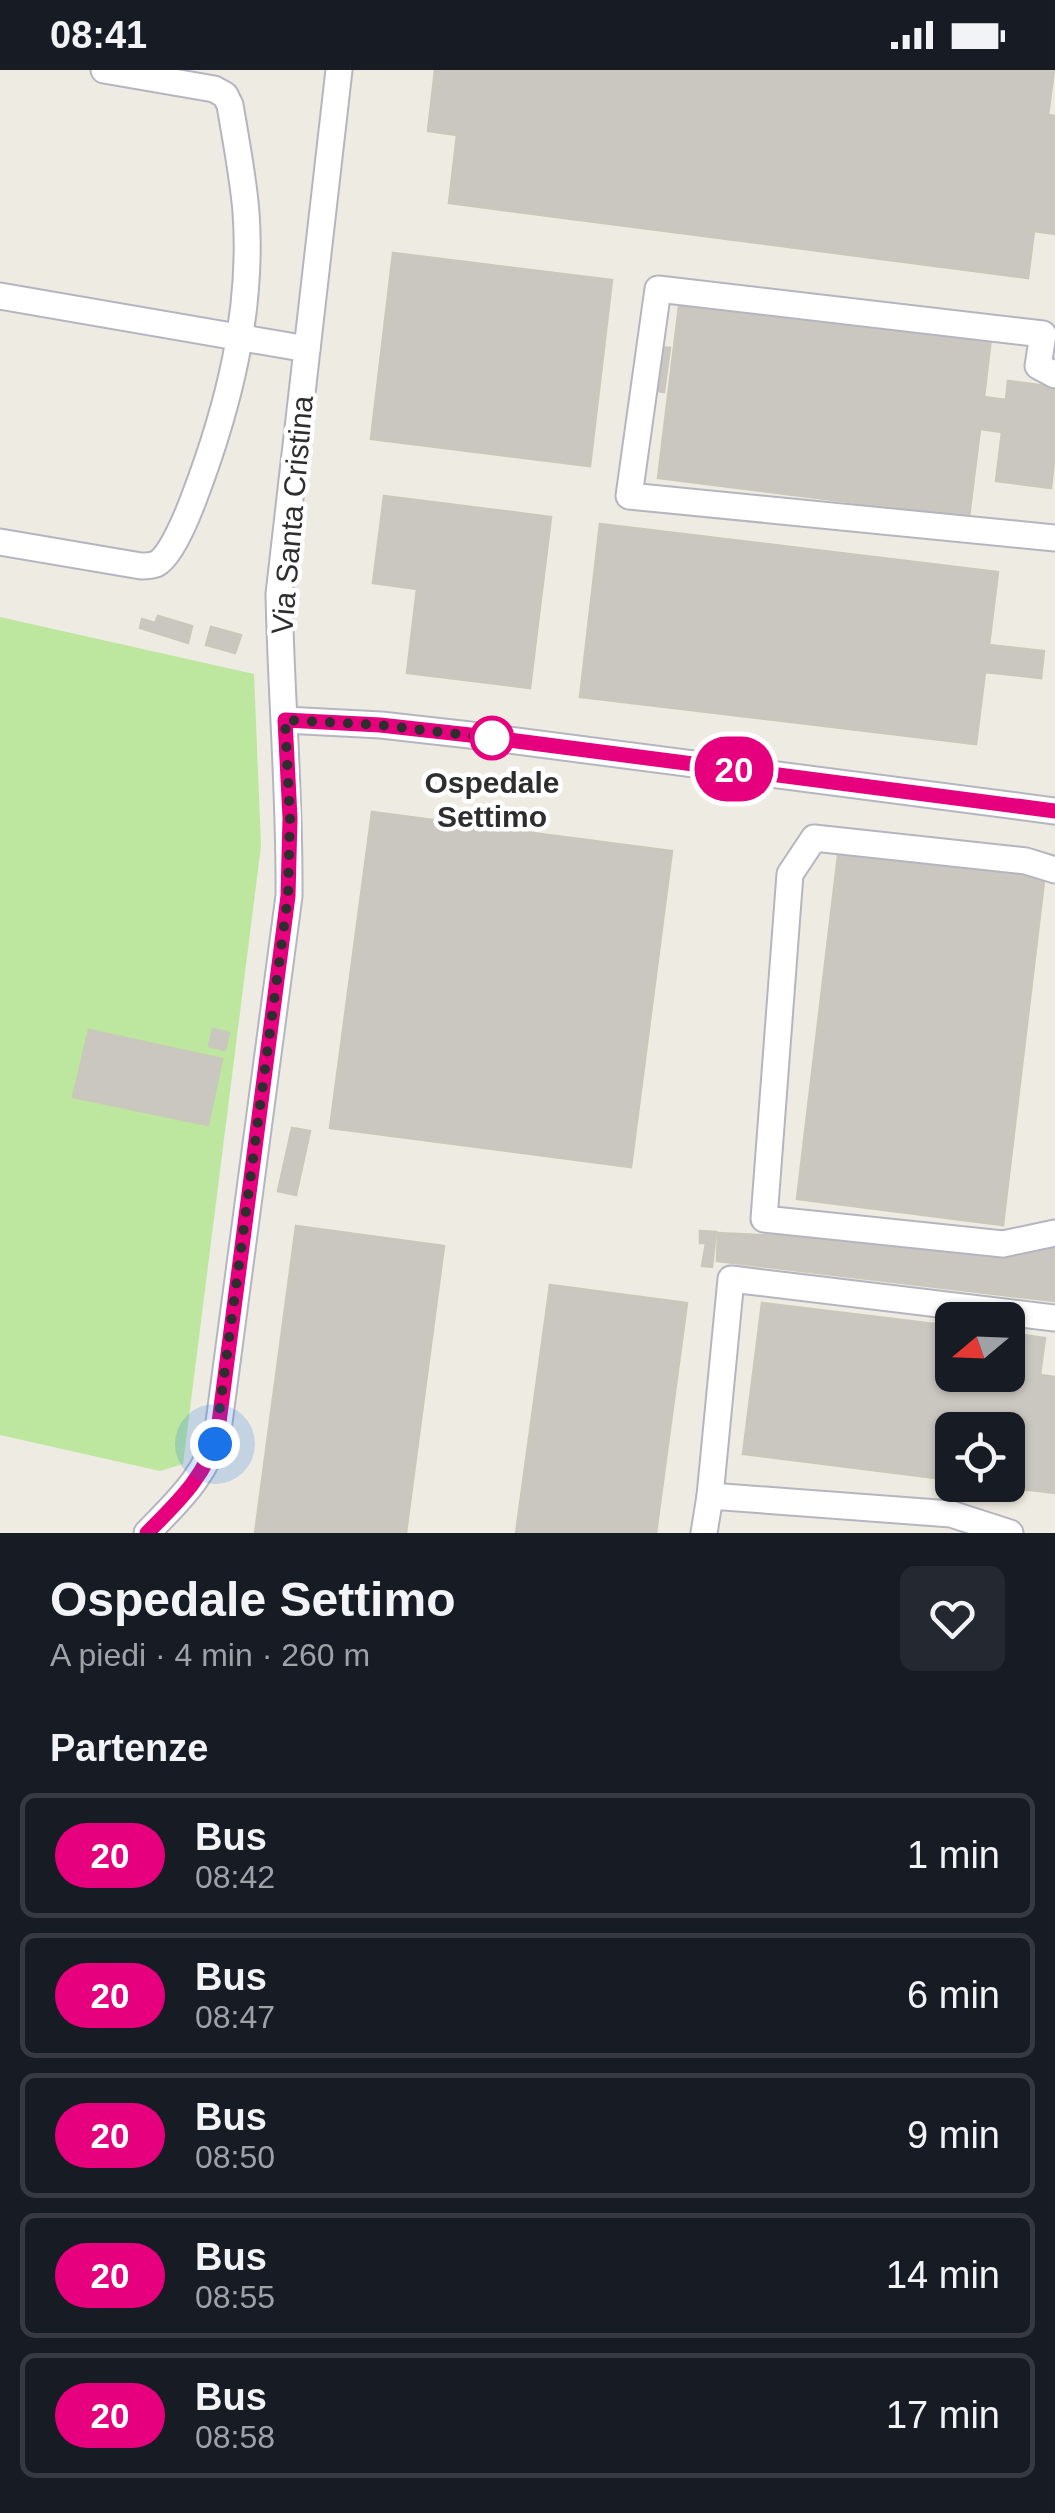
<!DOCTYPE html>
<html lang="it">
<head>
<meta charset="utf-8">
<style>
	body { margin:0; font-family:Arial,sans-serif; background:#242831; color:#f1f3f6; height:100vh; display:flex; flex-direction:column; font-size:38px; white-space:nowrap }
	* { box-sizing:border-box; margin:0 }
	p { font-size:32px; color:#9ea1a6 }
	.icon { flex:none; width:55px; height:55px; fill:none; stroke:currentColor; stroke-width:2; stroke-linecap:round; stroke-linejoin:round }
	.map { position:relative; height:1463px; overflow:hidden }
	.panel { display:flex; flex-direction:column; background:#171b24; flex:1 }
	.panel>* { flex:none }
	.badge { padding:0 20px; border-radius:32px; font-size:35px; line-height:65px }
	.needle { width:65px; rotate:251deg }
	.fabs { position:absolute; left:935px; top:1232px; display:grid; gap:20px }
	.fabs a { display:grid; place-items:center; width:90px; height:90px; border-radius:15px; background:#171b24; box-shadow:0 2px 8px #0004; font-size:50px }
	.you { position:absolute; width:50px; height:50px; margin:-25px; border:8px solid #fff; border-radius:50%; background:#1a73e8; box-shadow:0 0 0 15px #1a73e833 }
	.map>.badge { position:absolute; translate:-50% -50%; box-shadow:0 0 0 5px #fff }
	h2 { padding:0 50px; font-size:38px; line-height:90px }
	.round { display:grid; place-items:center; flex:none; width:105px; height:105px; border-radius:15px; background:#242831 }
	.summary { display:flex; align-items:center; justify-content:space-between; height:170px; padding:0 50px }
	h1 { font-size:48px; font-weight:600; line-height:75px }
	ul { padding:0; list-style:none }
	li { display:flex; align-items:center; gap:30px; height:125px; margin:0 20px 15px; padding:0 30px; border:5px solid #363941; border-radius:15px }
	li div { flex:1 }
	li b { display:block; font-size:38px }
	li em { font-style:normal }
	li .badge { min-width:110px; font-weight:700; text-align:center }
	.status { display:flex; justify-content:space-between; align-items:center; height:70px; padding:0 50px; background:#171b24; direction:ltr }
	.status svg { height:28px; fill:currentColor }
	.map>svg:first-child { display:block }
</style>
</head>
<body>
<div class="status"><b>08:41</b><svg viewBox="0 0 49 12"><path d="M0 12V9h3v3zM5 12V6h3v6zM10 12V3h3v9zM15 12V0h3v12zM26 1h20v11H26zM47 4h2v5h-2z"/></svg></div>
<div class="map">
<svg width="1055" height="1463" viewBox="0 0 1055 1463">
	<rect width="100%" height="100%" fill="#eeebe2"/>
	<path fill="#bde69f" d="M 0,547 L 254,604 L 261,776 L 183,1394 L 160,1401 L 0,1365 Z"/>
	<g fill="#cac7c1" stroke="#cac7bb" stroke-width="2.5">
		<path d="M 435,0 L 1054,0 L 1048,45 L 1055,46 L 1055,164 L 1034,161 L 1028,208 L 449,133 L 457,65 L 428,61 Z"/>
		<path d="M 393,183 L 612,210 L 590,396 L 371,369 Z"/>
		<path d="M 680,228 L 991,268 L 984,327 L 1006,330 L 1008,311 L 1055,317 L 1055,382 L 1051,418 L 996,411 L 1002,362 L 980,359 L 969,447 L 658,408 Z"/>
		<path d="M 656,277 L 670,278 L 664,322 L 651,320 Z"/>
		<path d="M 384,426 L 551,447 L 530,618 L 407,603 L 417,519 L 373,513 Z"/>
		<path d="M 600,454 L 998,502 L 989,575 L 1044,581 L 1041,608 L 985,602 L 976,674 L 580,627 Z"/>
		<path d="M 158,546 L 192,556 L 188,573 L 140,558 L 142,549 L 155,553 Z"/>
		<path d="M 211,557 L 241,565 L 235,583 L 206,575 Z"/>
		<path d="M 372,742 L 672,781 L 631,1097 L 330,1058 Z"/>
		<path d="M 839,777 L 1045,803 L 1003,1155 L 797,1129 Z"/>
		<path d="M 213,959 L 229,963 L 225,980 L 209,976 Z"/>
		<path d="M 89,960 L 222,989 L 208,1055 L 73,1027 Z"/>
		<path d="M 292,1058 L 310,1061 L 296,1125 L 278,1121 Z"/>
		<path d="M 296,1156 L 444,1176 L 406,1463 L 255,1463 Z"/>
		<path d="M 700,1161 L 716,1162 L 712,1197 L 702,1196 L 706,1173 L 700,1173 Z"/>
		<path d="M 718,1163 L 1055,1179 L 1055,1231 L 717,1191 Z"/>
		<path d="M 550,1215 L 687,1233 L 656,1463 L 516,1463 Z"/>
		<path d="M 762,1233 L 952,1256 L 952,1305 L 1008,1305 L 1008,1263 L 1045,1268 L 1040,1305 L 1055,1307 L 1055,1423 L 989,1415 L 1008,1415 L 1008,1360 L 952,1360 L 952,1410 L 743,1384 Z"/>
	</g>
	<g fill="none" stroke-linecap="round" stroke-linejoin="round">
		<g stroke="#b5b5c0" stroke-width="29">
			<g id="minor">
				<path d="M 0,226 L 307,279"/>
				<path d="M 1055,305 L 1038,296 L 1043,264 L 658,219 L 629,426 L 1055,468"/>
				<path d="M 0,472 L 141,496 C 146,496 151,496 156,494 C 171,487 188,444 194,428 C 229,336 253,241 246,142 C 243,106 236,71 230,35 L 225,25 L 214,19 L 104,0"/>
				<path d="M 285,650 L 381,655 L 470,665 L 1055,741"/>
				<path d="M 1055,800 L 1026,791 L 814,768 L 790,804 L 764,1149 L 1003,1174 L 1055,1163"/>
				<path d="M 710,1426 L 731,1209 L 1055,1248"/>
				<path d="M 147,1463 C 177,1432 208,1404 218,1360 L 289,826 C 290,725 281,625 279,524 L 339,0"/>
				<path d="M 704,1463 L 710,1426 L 951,1444 L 1010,1463"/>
			</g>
		</g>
		<use href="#minor" stroke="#fff" stroke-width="25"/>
	</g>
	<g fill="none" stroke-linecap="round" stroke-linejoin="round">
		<g stroke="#fff" stroke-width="22">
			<path id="line" d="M 147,1463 C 178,1432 208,1404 218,1360 L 288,826 L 290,748 L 285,650 L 380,655 L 470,665 L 1055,741"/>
		</g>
		<use href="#line" stroke="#e6007e" stroke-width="15"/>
		<path stroke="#2e2e2e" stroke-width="10" stroke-dasharray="0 18" d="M 215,1374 L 288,826 L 290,748 L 285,650 L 380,655 L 508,670 L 492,668"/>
	</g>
	<circle fill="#fff" stroke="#e6007e" stroke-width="5" cx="492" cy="668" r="20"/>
	<g text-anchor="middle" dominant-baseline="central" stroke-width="9" stroke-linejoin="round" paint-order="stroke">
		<g font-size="30" fill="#2e2e2e" stroke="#fff">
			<text transform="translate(292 445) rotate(-85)">Via Santa Cristina</text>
		</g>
		<g font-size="30" font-weight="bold" fill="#2e2e2e" stroke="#fff">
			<text x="492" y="712">Ospedale<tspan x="492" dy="34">Settimo</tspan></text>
		</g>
	</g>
</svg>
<div class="fabs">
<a><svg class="needle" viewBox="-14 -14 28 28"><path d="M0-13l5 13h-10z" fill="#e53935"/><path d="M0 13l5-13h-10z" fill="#9ea1a6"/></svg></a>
<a><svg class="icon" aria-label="locate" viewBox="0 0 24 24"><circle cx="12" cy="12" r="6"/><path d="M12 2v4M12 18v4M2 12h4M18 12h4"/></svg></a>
</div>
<div class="you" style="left:215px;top:1374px"></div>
<b class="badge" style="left:734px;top:699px;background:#e6007e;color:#fff">20</b>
</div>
<section class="panel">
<div class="summary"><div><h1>Ospedale Settimo</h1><p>A piedi · 4 min · 260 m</p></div><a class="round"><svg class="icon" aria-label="heart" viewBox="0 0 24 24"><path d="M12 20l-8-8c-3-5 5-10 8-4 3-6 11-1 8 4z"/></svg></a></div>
<h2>Partenze</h2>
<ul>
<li><span class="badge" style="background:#e6007e;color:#fff">20</span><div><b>Bus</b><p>08:42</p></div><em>1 min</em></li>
<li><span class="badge" style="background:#e6007e;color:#fff">20</span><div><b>Bus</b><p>08:47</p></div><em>6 min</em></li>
<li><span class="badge" style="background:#e6007e;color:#fff">20</span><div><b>Bus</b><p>08:50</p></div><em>9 min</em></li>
<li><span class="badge" style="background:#e6007e;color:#fff">20</span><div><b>Bus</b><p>08:55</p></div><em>14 min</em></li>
<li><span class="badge" style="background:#e6007e;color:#fff">20</span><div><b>Bus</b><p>08:58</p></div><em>17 min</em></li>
</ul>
</section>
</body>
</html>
